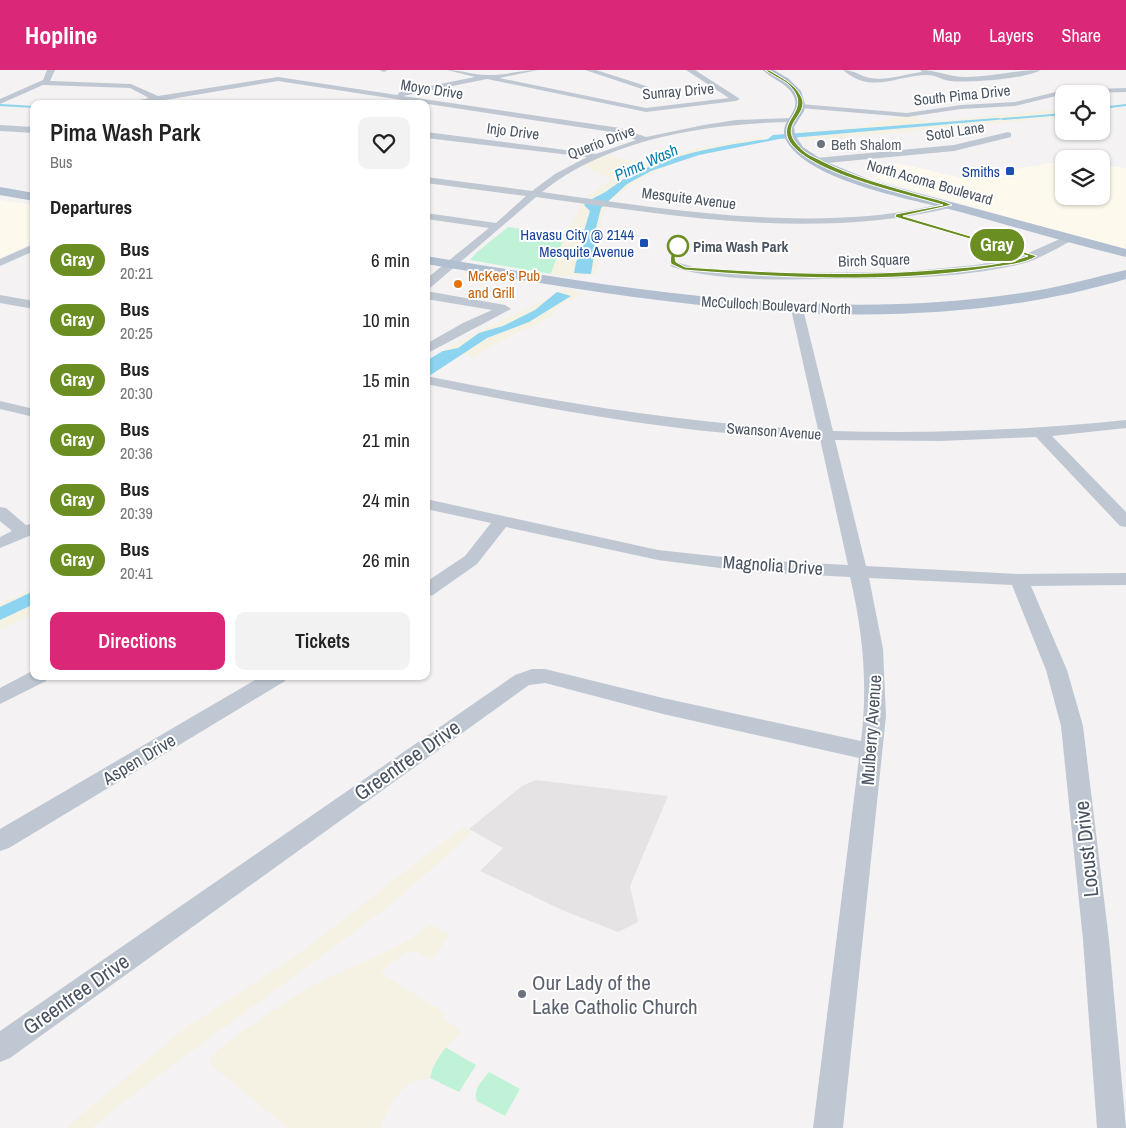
<!DOCTYPE html>
<html lang="en">
<head>
<meta charset="utf-8">
<style>
	body { margin:0; font-family:"Archivo Narrow",sans-serif; background:#f2f2f2; color:#222; height:100vh; display:flex; flex-direction:column; font-size:19px; white-space:nowrap }
	* { box-sizing:border-box; margin:0 }
	p { font-size:16px; color:#767676 }
	.icon { flex:none; width:28px; height:28px; fill:none; stroke:currentColor; stroke-width:2; stroke-linecap:round; stroke-linejoin:round }
	.map { position:relative; flex:1; overflow:hidden }
	.details { position:absolute; left:30px; top:30px; width:400px; height:580px; display:flex; flex-direction:column; background:#fff; border-radius:10px; box-shadow:0 1px 4px #0004 }
	.details>* { flex:none }
	.badge { padding:0 10px; border-radius:16px; font-size:18px; line-height:32px }
	.buttons { position:absolute; left:1055px; top:15px; display:grid; gap:10px }
	.buttons a { display:grid; place-items:center; width:55px; height:55px; border-radius:10px; background:#fff; box-shadow:0 1px 4px #0004; font-size:25px }
	.map>.badge { position:absolute; translate:-50% -50%; box-shadow:0 0 0 2px #fff }
	h2 { padding:0 20px; font-size:19px; line-height:45px }
	.round { display:grid; place-items:center; flex:none; width:52px; height:52px; border-radius:10px; background:#f2f2f2 }
	.headline { display:flex; align-items:center; justify-content:space-between; height:85px; padding:0 20px }
	h1 { font-size:24px; font-weight:600; line-height:38px }
	.primary-button { display:flex; gap:10px; margin-top:auto; padding:10px 20px }
	.primary-button a { flex:1; height:58px; border-radius:10px; background:#db2777; color:#fff; font-size:20px; font-weight:600; line-height:58px; text-align:center }
	.primary-button a+a { background:#f2f2f2; color:#222 }
	ul { padding:0; list-style:none }
	li { display:flex; align-items:center; gap:15px; height:60px; padding:0 20px }
	li div { flex:1 }
	li b { display:block; font-size:19px }
	li em { font-style:normal }
	li .badge { min-width:55px; font-weight:700; text-align:center }
	header { display:flex; align-items:center; gap:30px; box-sizing:border-box; height:70px; padding:0 25px; background:#db2777; color:#fff }
	header strong { font-size:24px }
	nav { display:flex; gap:28px; margin-inline-start:auto; font-size:18px }
	.map>svg:first-child { display:block }
</style>
</head>
<body>
<header>
<strong>Hopline</strong>
<nav><a>Map</a><a>Layers</a><a>Share</a></nav>
</header>
<div class="map">
<svg width="1126" height="1058" viewBox="0 0 1126 1058">
	<rect width="100%" height="100%" fill="#f4f2f2"/>
	<g fill="#fdfaed">
		<path d="M 1064,91 L 1064,126 L 1101,126 L 1101,95 L 1126,98 L 1126,181 L 874,108 L 897,93 L 962,108 L 982,99 L 1016,99 Z"/>
		<path d="M 0,130 L 34,135 L 34,172 L 0,188 Z"/>
	</g>
	<path fill="#e5e3e4" d="M 536,710 L 668,726 L 630,816 L 638,852 L 618,862 L 562,840 L 480,801 L 503,778 L 469,759 L 522,716 Z"/>
	<g fill="#c0f2d7">
		<path d="M 508,157 L 565,165 L 551,204 L 470,190 L 476,183 Z"/>
		<path d="M 445,977 L 476,995 L 459,1022 L 430,1008 L 433,997 Z"/>
		<path d="M 489,1002 L 520,1019 L 505,1046 L 477,1031 C 472,1020 483,1010 489,1002 Z"/>
	</g>
	<g fill="#f5f1e3">
		<path d="M 1064,39 L 1064,47 L 803,71 L 799,62 L 857,58 L 895,47 L 915,46 L 929,52 Z"/>
		<path d="M 760,67 L 767,72 C 713,79 655,92 614,129 L 587,127 L 612,109 L 582,96 L 608,85 L 645,94 L 695,79 Z"/>
		<path d="M 582,134 L 607,137 C 592,156 608,184 594,204 L 564,206 L 551,204 L 565,165 Z"/>
		<path d="M 566,218 L 584,224 L 562,234 L 552,245 L 537,254 L 510,266 L 473,287 L 446,279 C 485,256 527,241 566,218 Z"/>
		<path d="M 34,518 L 34,544 L 0,560 L 0,534 Z"/>
		<path d="M 463,757 L 472,763 L 389,836 L 146,1015 L 91,1058 L 66,1058 L 184,959 L 297,885 Z"/>
		<path d="M 430,855 L 450,865 L 432,889 L 427,889 L 417,881 L 405,882 C 398,890 385,894 381,903 L 446,944 L 443,949 L 462,961 C 449,974 433,988 430,1008 C 399,1011 391,1033 380,1058 L 288,1058 L 210,994 C 211,982 232,969 242,962 C 269,943 296,924 326,909 C 361,892 400,880 430,855 Z"/>
	</g>
	<g fill="#8cd4f0">
		<path d="M 997,48 L 1007,49 L 779,69 L 699,85 L 651,101 L 627,114 L 601,138 L 595,162 L 595,178 L 591,204 L 574,203 L 576,192 L 583,180 L 583,164 L 590,141 L 584,135 C 590,130 593,128 600,125 C 610,120 619,111 629,106 C 672,84 720,76 768,69 L 773,65 Z"/>
		<path d="M 557,222 L 571,226 L 529,252 L 487,268 L 426,308 L 426,291 L 443,281 L 458,278 L 479,263 L 503,256 L 535,240 Z"/>
		<path d="M 34,521 L 34,534 L 0,550 L 0,537 Z"/>
	</g>
	<g fill="none" stroke-linecap="round" stroke-linejoin="round">
		<g stroke="#8cd4f0" stroke-width="2">
			<path d="M 0,35 L 34,37"/>
			<path d="M 1101,38 L 1126,35"/>
			<path d="M 1003,49 L 1064,44"/>
		</g>
		<g fill="#bfc8d2" fill-rule="evenodd">
			<path d="M 47,0 L 55,0 L 50,11 L 131,14 L 158,26 L 278,7 L 397,25 L 400,22 L 475,7 L 447,0 C 461,0 473,5 487,5 C 503,6 520,0 538,0 L 499,8 L 646,38 L 729,28 L 686,0 L 695,0 L 740,29 L 736,31 L 646,42 L 487,9 L 403,26 L 620,58 L 646,67 L 704,55 L 736,50 L 793,48 L 797,50 L 793,52 C 710,53 608,68 542,122 C 650,137 759,155 868,146 C 896,144 923,138 950,132 L 955,135 L 954,137 C 815,171 675,146 536,127 L 430,218 L 426,218 L 426,209 L 489,158 L 426,149 L 426,143 L 496,153 L 526,126 L 426,113 L 426,107 L 532,121 L 555,104 L 587,87 L 426,68 L 426,62 L 596,84 L 636,70 L 618,63 L 278,11 L 165,30 L 165,33 C 160,33 157,31 153,32 C 142,33 131,34 120,34 L 149,28 L 130,18 L 43,15 L 0,34 L 0,29 L 43,10 Z"/>
			<path d="M 379,0 L 388,0 L 384,2 Z"/>
			<path d="M 585,0 L 596,0 L 649,17 L 642,19 Z"/>
			<path d="M 843,0 C 854,0 860,6 870,8 C 886,11 906,4 922,2 L 920,0 C 936,0 950,7 966,7 C 991,7 1016,0 1041,0 C 1026,9 968,13 950,11 C 943,10 935,5 928,5 C 896,5 872,25 843,0 Z"/>
			<path d="M 1126,18 L 1126,22 L 1064,24 L 1015,36 L 961,39 L 907,47 L 800,38 L 796,36 L 800,34 L 907,43 L 961,35 L 1015,32 L 1064,20 Z"/>
			<path d="M 0,55 L 34,57 L 34,63 L 0,61 Z"/>
			<path d="M 1008,62 L 1011,63 L 1011,67 L 954,81 L 816,94 L 811,91 L 816,88 L 954,75 Z"/>
			<path d="M 1069,165 L 1074,168 L 1073,170 C 1057,178 1038,190 1021,194 C 957,209 889,209 823,209 C 775,210 718,211 672,197 L 670,195 L 676,192 L 697,198 L 787,203 L 902,202 L 975,195 L 1017,188 Z"/>
			<path d="M 34,174 L 34,181 L 0,196 L 0,189 Z"/>
			<path d="M 426,221 L 505,235 L 511,239 L 426,284 L 426,274 L 463,253 L 492,240 L 426,229 Z"/>
			<path d="M 0,225 L 34,231 L 34,239 L 0,233 Z"/>
			<path d="M 797,235 L 803,239 L 833,361 C 931,364 1028,360 1126,350 L 1126,358 L 1052,366 L 1126,442 L 1126,457 L 1120,456 L 1036,367 L 940,371 L 835,370 L 866,496 L 1019,504 L 1126,503 L 1126,515 L 1031,516 L 1067,600 L 1083,656 L 1109,870 L 1126,1058 L 1097,1058 L 1083,870 L 1061,656 L 1046,600 L 1012,515 L 869,508 L 883,579 L 886,646 L 843,1058 L 813,1058 L 859,688 L 663,644 L 545,613 L 529,615 L 10,988 L 0,992 L 0,961 L 515,605 L 532,599 L 545,599 L 663,628 L 861,671 C 868,615 863,562 850,507 L 751,502 L 658,490 L 506,457 L 477,494 L 433,525 L 426,527 L 426,512 L 465,486 L 491,453 L 426,439 L 426,429 L 658,480 L 751,490 L 848,495 L 820,369 C 687,365 556,341 426,314 L 426,306 C 556,332 685,354 818,360 L 791,239 Z"/>
			<path d="M 0,331 L 34,339 L 34,347 L 0,339 Z"/>
			<path d="M 0,437 L 6,438 L 26,455 L 34,453 L 34,464 L 0,478 L 0,467 L 12,461 L 0,451 Z"/>
			<path d="M 34,600 L 34,606 L 49,606 L 46,611 L 0,634 L 0,618 Z"/>
			<path d="M 262,606 L 288,606 L 285,611 L 9,778 L 0,781 L 0,759 Z"/>
		</g>
		<g fill="#b1bfd1" fill-rule="evenodd">
			<path d="M 763,0 L 774,0 L 789,9 L 801,21 L 805,34 L 804,41 L 794,57 L 795,65 L 803,77 L 824,91 L 873,111 L 1126,179 L 1126,187 C 1072,174 1018,158 964,143 C 917,130 829,116 794,81 C 766,52 807,46 792,23 C 785,12 771,9 763,0 Z"/>
			<path d="M 0,117 L 34,123 L 34,131 L 0,125 Z"/>
			<path d="M 426,186 C 628,219 829,255 1034,221 C 1065,216 1095,207 1126,200 L 1126,209 C 897,277 656,233 426,194 Z"/>
		</g>
	</g>
	<path fill="#6b8e23" stroke="#fff" d="M 765,0 L 769,0 C 780,7 794,13 801,26 C 812,47 771,54 805,82 C 810,86 817,88 822,91 C 853,107 886,115 920,125 C 930,128 943,130 952,135 L 903,146 L 1037,186 C 1023,195 1004,195 989,198 C 888,214 785,208 684,200 L 671,194 C 669,187 673,176 679,172 L 681,174 L 675,188 L 676,192 L 685,197 C 772,203 858,207 945,199 C 972,197 1002,195 1028,186 L 895,147 L 896,144 L 943,135 C 907,124 805,103 788,69 C 779,48 814,39 788,14 C 781,9 772,5 765,0 Z"/>
	<g fill="#6b7280" stroke="#fff" stroke-width="2">
		<circle cx="821" cy="74" r="5"/>
		<circle cx="522" cy="924" r="5"/>
	</g>
	<g fill="#1a4fb4" stroke="#fff" stroke-width="2">
		<rect x="1005" y="96" width="10" height="10" rx="2.5"/>
		<rect x="639" y="168" width="10" height="10" rx="2.5"/>
	</g>
	<circle fill="#fff" stroke="#6b8e23" stroke-width="2.5" cx="678" cy="176" r="10"/>
	<circle fill="#e8710a" stroke="#fff" stroke-width="2" cx="458" cy="214" r="5"/>
	<g text-anchor="middle" dominant-baseline="central" stroke-width="4" stroke-linejoin="round" paint-order="stroke">
		<g font-size="15" fill="#495361" stroke="#fff">
			<text transform="translate(432 19) rotate(9)">Moyo Drive</text>
			<text transform="translate(678 21) rotate(-5)">Sunray Drive</text>
			<text transform="translate(962 25) rotate(-6)">South Pima Drive</text>
			<text transform="translate(513 61) rotate(7)">Injo Drive</text>
			<text transform="translate(955 61) rotate(-9)">Sotol Lane</text>
			<text transform="translate(601 72) rotate(-21)">Querio Drive</text>
			<text transform="translate(930 112) rotate(16)">North Acoma Boulevard</text>
			<text transform="translate(689 128) rotate(7)">Mesquite Avenue</text>
			<text transform="translate(874 190) rotate(-2)">Birch Square</text>
			<text transform="translate(776 235) rotate(3)">McCulloch Boulevard North</text>
			<text transform="translate(774 361) rotate(4)">Swanson Avenue</text>
		</g>
		<g font-size="15" fill="#5b616d" stroke="#fff" text-anchor="start">
			<text x="831" y="74">Beth Shalom</text>
		</g>
		<g font-size="15" fill="#164399" stroke="#fff" text-anchor="end">
			<text x="1000" y="101">Smiths</text>
			<text x="634" y="164">Havasu City @ 2144<tspan x="634" dy="17">Mesquite Avenue</tspan></text>
		</g>
		<g font-size="15" font-weight="bold" fill="#495361" stroke="#fff" text-anchor="start">
			<text x="693" y="176">Pima Wash Park</text>
		</g>
		<g font-size="15" fill="#c56008" stroke="#fff" text-anchor="start">
			<text x="468" y="205">McKee's Pub<tspan x="468" dy="17">and Grill</tspan></text>
		</g>
		<g font-size="16" font-style="italic" fill="#087eae" stroke="#fff">
			<text transform="translate(646 92) rotate(-24)">Pima Wash</text>
		</g>
		<g font-size="18" fill="#495361" stroke="#fff">
			<text transform="translate(773 495) rotate(4)">Magnolia Drive</text>
			<text transform="translate(871 660) rotate(-86)">Mulberry Avenue</text>
			<text transform="translate(139 689) rotate(-31)">Aspen Drive</text>
		</g>
		<g font-size="21" fill="#495361" stroke="#fff">
			<text transform="translate(407 690) rotate(-35)">Greentree Drive</text>
			<text transform="translate(1086 779) rotate(-96)">Locust Drive</text>
			<text transform="translate(76 924) rotate(-35)">Greentree Drive</text>
		</g>
		<g font-size="21" fill="#5b616d" stroke="#fff" text-anchor="start">
			<text x="532" y="912">Our Lady of the<tspan x="532" dy="24">Lake Catholic Church</tspan></text>
		</g>
	</g>
</svg>
<div class="buttons">
<a><svg class="icon" aria-label="locate" viewBox="0 0 24 24"><circle cx="12" cy="12" r="6"/><path d="M12 2v4M12 18v4M2 12h4M18 12h4"/></svg></a>
<a><svg class="icon" aria-label="layers" viewBox="0 0 24 24"><path d="M12 4l9 5-9 5-9-5zM3 14l9 5 9-5"/></svg></a>
</div>
<b class="badge" style="left:997px;top:175px;background:#6b8e23;color:#fff">Gray</b>
<section class="details">
<div class="headline"><div><h1>Pima Wash Park</h1><p>Bus</p></div><a class="round"><svg class="icon" aria-label="heart" viewBox="0 0 24 24"><path d="M12 20l-8-8c-3-5 5-10 8-4 3-6 11-1 8 4z"/></svg></a></div>
<h2>Departures</h2>
<ul>
<li><span class="badge" style="background:#6b8e23;color:#fff">Gray</span><div><b>Bus</b><p>20:21</p></div><em>6 min</em></li>
<li><span class="badge" style="background:#6b8e23;color:#fff">Gray</span><div><b>Bus</b><p>20:25</p></div><em>10 min</em></li>
<li><span class="badge" style="background:#6b8e23;color:#fff">Gray</span><div><b>Bus</b><p>20:30</p></div><em>15 min</em></li>
<li><span class="badge" style="background:#6b8e23;color:#fff">Gray</span><div><b>Bus</b><p>20:36</p></div><em>21 min</em></li>
<li><span class="badge" style="background:#6b8e23;color:#fff">Gray</span><div><b>Bus</b><p>20:39</p></div><em>24 min</em></li>
<li><span class="badge" style="background:#6b8e23;color:#fff">Gray</span><div><b>Bus</b><p>20:41</p></div><em>26 min</em></li>
</ul>
<div class="primary-button"><a>Directions</a><a>Tickets</a></div>
</section>
</div>
</body>
</html>
